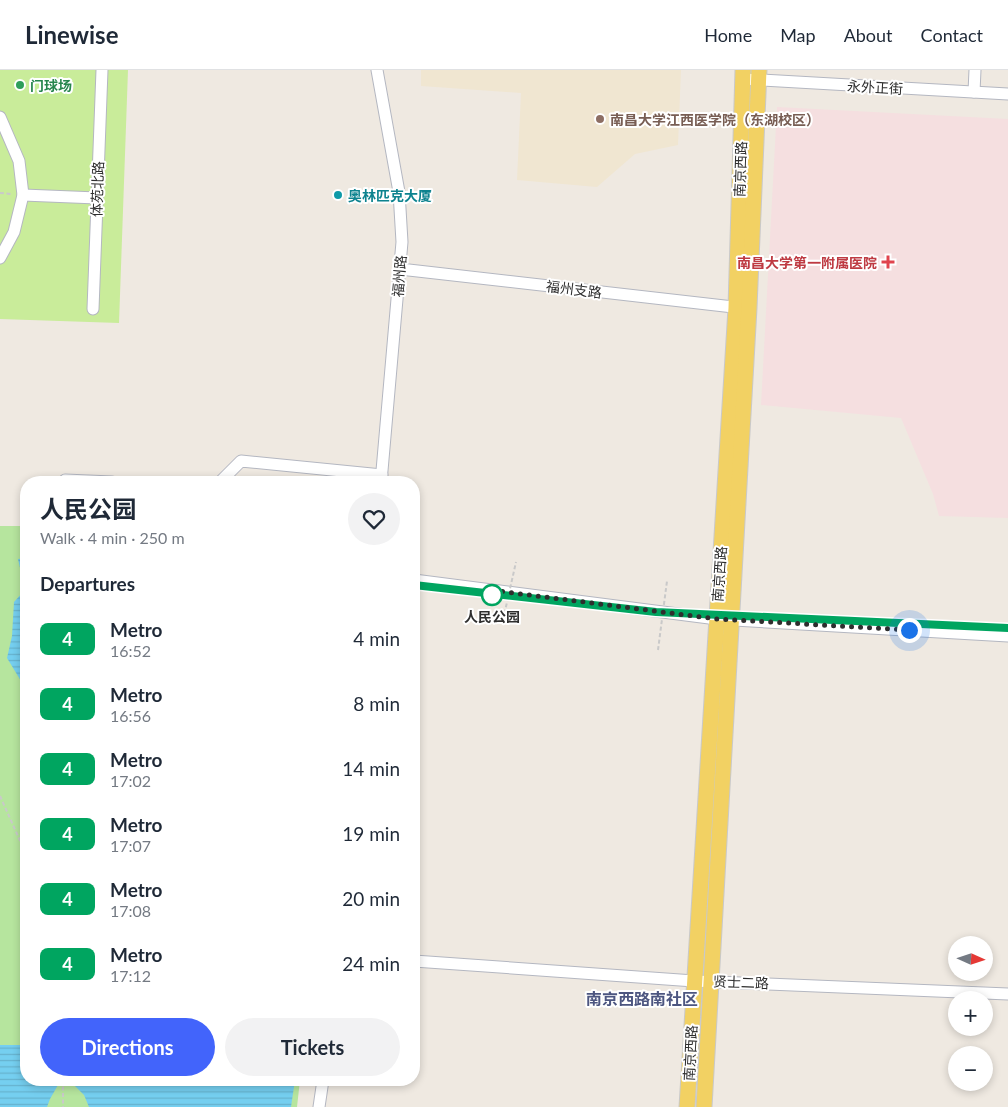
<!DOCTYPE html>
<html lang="en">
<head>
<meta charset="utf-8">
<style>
	body { margin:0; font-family:Lato,"Noto Sans SC",sans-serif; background:#f2f2f3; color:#1f2937; height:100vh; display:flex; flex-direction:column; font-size:19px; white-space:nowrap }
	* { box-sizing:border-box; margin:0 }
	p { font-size:16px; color:#747a83 }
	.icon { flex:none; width:28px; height:28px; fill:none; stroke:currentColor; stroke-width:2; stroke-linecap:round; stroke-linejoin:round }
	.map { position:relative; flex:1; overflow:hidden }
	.side { position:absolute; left:20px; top:406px; width:400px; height:610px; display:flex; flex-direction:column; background:#fff; border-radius:20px; box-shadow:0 2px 8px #0003 }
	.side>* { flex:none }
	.badge { padding:0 10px; border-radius:8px; font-size:18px; line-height:32px }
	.needle { width:32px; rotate:93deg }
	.tools { position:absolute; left:948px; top:866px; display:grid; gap:10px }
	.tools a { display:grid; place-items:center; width:45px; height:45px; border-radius:50%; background:#fff; box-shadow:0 2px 8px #0003; font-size:25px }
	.you { position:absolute; width:25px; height:25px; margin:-12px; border:4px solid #fff; border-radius:50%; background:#1a73e8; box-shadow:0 0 0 8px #1a73e833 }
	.map>.badge { position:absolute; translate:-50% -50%; box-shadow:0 0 0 2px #fff }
	h2 { padding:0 20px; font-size:19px; line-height:45px }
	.round { display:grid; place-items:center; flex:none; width:52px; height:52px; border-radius:26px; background:#f2f2f3 }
	.overview { display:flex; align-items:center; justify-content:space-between; height:85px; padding:0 20px }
	h1 { font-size:24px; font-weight:700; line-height:38px }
	.action { display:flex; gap:10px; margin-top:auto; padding:10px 20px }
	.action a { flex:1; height:58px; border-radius:30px; background:#4264fb; color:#fff; font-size:20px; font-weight:700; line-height:58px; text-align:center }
	.action a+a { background:#f2f2f3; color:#1f2937 }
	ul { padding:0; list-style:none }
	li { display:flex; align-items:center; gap:15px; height:65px; padding:0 20px }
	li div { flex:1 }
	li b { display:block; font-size:19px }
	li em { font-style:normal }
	li .badge { min-width:55px; font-weight:700; text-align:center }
	header { display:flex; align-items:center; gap:30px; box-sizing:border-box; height:70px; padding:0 25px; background:#fff; border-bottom:1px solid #e0e1e3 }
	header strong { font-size:24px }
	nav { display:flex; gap:28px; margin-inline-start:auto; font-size:18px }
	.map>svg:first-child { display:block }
</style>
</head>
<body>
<header>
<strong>Linewise</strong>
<nav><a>Home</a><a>Map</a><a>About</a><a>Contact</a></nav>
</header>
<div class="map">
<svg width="1008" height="1037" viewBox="0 0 1008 1037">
	<defs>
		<pattern id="water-rules" width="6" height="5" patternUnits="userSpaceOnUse" patternTransform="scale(1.25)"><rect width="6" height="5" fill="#75cff0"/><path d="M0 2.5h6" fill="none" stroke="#66b2ce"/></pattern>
	</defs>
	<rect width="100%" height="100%" fill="#efe9e1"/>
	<path fill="#f0e6d1" d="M 421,0 L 681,0 L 678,75 L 635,84 L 597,117 L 517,110 L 521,23 L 421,16 Z"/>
	<path fill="#f5dfe0" d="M 777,37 L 1008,49 L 1008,448 L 939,446 L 933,424 L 901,348 L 761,335 Z"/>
	<path fill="#b6e59e" d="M 0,456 L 26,456 L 26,1010 L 300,1010 L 297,1037 L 0,1037 Z"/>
	<path fill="#c9ec9a" d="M 0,0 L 128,0 L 119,253 L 0,249 Z"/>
	<g fill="url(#water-rules)">
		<path d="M 26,488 L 26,584 L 24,586 L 26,594 L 26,615 L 21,611 L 7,588 L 12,566 L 14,532 L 25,520 L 18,489 Z"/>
		<path d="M 0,975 L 26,975 L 26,1010 L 295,1010 L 291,1037 L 89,1037 L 84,1025 L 74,1015 L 58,1015 L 50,1029 L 47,1037 L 0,1037 Z"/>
	</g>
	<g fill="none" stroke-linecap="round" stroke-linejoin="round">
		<g stroke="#b4b7c1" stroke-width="13">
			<g id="minor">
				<path d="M 377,0 L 399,122 L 402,172 L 381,412"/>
				<path d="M 743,9 L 1008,24"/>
				<path d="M 974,22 L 975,0"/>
				<path d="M 0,47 L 19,91 L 23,125 L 14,162 L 0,188"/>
				<path d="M 23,125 L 97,128"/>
				<path d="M 400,199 L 742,238"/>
				<path d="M 93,239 L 102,0"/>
				<path d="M 65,410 L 112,412"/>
				<path d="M 220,412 L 241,391 L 382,405"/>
				<path d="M 414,510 L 717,549 L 1008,566"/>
				<path d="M 414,891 L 694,911 L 1008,924"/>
				<path d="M 319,1037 L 323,1010"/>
			</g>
		</g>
		<g stroke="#c9c9c9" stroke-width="17">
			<g id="major">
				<path d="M 687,1037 L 736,238 L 743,0"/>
				<path d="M 704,1037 L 749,238 L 759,0"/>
			</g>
		</g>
		<g stroke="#c9c9c9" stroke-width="2" stroke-dasharray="4 2.5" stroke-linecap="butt">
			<path d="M 0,123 L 11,124"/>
			<path d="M 0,726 L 26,784"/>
			<path d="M 63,1010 L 63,1037"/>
		</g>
		<use href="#minor" stroke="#fff" stroke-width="11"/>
		<use href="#major" stroke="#f2d163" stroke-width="15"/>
		<g stroke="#c9c9c9" stroke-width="2" stroke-dasharray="4 2.5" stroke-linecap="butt">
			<path d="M 503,550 L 516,492"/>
			<path d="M 658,580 L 667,511"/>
		</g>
	</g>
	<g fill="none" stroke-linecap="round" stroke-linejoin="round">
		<g stroke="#fff" stroke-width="11">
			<path id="line" d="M 414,515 L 656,542 L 1008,558"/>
		</g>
		<use href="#line" stroke="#00a560" stroke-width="8"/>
		<path stroke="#2e2e2e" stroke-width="5" stroke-dasharray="0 9" d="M 492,525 L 490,520 L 717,549 L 909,560"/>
	</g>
	<circle fill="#2e9e5b" stroke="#fff" stroke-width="2" cx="20" cy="15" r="5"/>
	<circle fill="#8d6e63" stroke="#fff" stroke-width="2" cx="600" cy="49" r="5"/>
	<circle fill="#0f9aa8" stroke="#fff" stroke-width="2" cx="338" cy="125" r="5"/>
	<path fill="#e0444e" stroke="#fff" stroke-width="2" d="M885.5 184.5h5v5h5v5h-5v5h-5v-5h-5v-5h5z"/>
	<circle fill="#fff" stroke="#00a560" stroke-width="2.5" cx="492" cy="525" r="10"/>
	<g text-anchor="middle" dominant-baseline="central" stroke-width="4" stroke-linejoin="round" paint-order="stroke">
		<g font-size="14" font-weight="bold" fill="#27864d" stroke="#fff" text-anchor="start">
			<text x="30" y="15">门球场</text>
		</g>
		<g font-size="14" fill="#2e2e2e" stroke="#fff">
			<text transform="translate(875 17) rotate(3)">永外正街</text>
			<text transform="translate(740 99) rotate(-88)">南京西路</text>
			<text transform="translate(97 119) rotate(-88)">体苑北路</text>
			<text transform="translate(399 206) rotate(-85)">福州路</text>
			<text transform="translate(574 219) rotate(7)">福州支路</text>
			<text transform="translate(719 504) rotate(-86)">南京西路</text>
			<text transform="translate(741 912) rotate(2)">贤士二路</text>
			<text transform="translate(690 983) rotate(-87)">南京西路</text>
		</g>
		<g font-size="14" font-weight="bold" fill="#785e54" stroke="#fff" text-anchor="start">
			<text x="610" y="49">南昌大学江西医学院（东湖校区）</text>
		</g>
		<g font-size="14" font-weight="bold" fill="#0d838f" stroke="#fff" text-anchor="start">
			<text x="348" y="125">奥林匹克大厦</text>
		</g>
		<g font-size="14" font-weight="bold" fill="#be3a42" stroke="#fff" text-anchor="end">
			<text x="877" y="192">南昌大学第一附属医院</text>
		</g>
		<g font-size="14" font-weight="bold" fill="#2e2e2e" stroke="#fff">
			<text x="492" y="546">人民公园</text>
		</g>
		<g font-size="16" font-weight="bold" fill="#4d5680" stroke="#fff">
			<text x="642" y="928">南京西路南社区</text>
		</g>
	</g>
</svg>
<div class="tools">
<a><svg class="needle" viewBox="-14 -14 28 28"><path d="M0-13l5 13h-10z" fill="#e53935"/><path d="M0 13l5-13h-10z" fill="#747a83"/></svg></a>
<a>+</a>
<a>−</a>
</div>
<div class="you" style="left:909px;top:560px"></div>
<section class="side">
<div class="overview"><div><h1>人民公园</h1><p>Walk · 4 min · 250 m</p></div><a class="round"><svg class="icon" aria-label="heart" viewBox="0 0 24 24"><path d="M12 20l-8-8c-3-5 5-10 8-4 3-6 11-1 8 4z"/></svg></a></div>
<h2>Departures</h2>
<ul>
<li><span class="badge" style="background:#00a560;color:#fff">4</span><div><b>Metro</b><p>16:52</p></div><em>4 min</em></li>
<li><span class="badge" style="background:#00a560;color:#fff">4</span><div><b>Metro</b><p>16:56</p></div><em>8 min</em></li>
<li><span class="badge" style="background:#00a560;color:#fff">4</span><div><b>Metro</b><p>17:02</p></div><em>14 min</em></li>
<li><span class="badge" style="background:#00a560;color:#fff">4</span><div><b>Metro</b><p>17:07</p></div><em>19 min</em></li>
<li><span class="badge" style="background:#00a560;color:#fff">4</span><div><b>Metro</b><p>17:08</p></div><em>20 min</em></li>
<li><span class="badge" style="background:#00a560;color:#fff">4</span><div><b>Metro</b><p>17:12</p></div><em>24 min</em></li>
</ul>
<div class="action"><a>Directions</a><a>Tickets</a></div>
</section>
</div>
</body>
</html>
